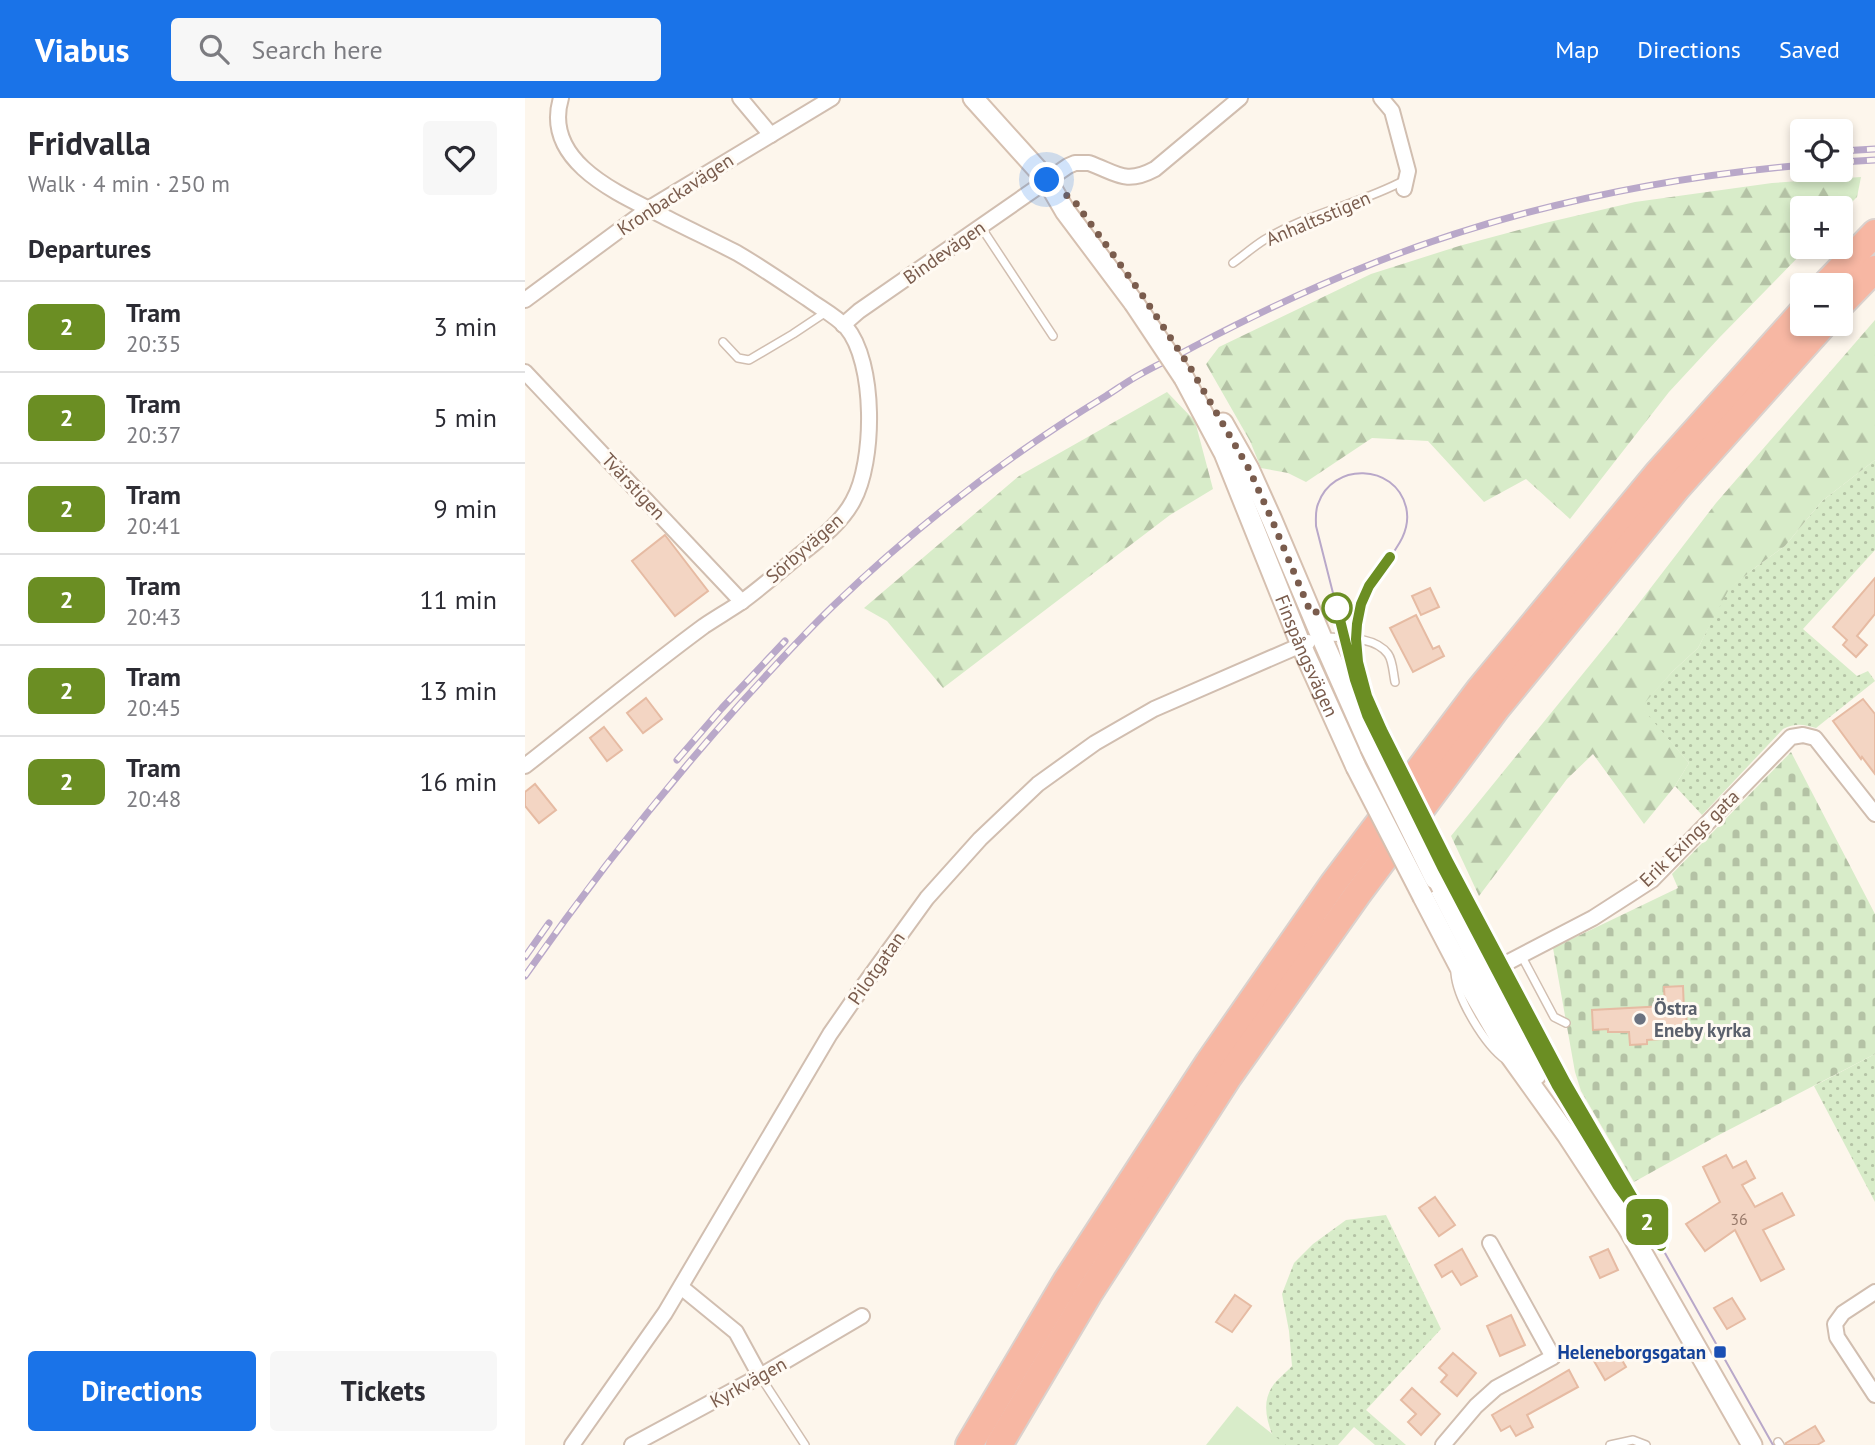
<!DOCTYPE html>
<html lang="en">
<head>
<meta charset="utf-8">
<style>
	body { margin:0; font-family:"PT Sans",sans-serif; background:#f7f7f7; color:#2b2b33; height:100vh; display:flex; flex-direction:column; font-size:26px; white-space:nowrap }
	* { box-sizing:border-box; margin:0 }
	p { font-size:23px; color:#7c7c81 }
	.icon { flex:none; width:38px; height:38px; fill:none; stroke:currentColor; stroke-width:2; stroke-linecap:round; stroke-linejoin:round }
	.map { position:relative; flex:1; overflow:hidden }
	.side { display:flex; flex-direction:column; background:#fff; width:525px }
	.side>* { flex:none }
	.badge { padding:0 14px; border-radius:10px; font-size:24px; line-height:46px }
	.fabs { position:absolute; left:1265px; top:21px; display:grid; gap:14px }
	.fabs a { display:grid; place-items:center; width:63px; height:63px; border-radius:7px; background:#fff; box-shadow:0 4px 10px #0003; font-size:35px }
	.you { position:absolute; width:35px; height:35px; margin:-18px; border:5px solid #fff; border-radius:50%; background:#1a73e8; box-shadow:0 0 0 10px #1a73e833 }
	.map>.badge { position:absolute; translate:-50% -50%; box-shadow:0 0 0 4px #fff }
	h2 { padding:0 28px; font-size:26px; line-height:63px }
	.round { display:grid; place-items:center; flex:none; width:74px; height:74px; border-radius:7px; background:#f7f7f7 }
	.headline { display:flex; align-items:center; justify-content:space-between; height:119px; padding:0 28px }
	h1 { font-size:33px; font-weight:800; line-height:52px }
	.cta { display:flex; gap:14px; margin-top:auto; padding:14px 28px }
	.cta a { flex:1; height:80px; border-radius:7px; background:#1a73e8; color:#fff; font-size:28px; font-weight:800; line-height:80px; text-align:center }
	.cta a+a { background:#f7f7f7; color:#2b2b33 }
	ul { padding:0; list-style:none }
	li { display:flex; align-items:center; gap:21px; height:91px; padding:0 28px; border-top:2px solid #e1e1e2 }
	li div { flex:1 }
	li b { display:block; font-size:26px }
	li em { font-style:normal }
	li .badge { min-width:77px; font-weight:700; text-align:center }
	header { display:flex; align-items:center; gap:42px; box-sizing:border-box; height:98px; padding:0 35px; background:#1a73e8; color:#fff }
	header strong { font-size:33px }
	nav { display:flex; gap:38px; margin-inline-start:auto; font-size:24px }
	.search { width:490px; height:63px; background:#f7f7f7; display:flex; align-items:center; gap:18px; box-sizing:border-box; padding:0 24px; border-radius:7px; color:#7c7c81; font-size:26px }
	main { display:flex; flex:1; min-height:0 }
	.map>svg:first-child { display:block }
</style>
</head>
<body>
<header>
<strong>Viabus</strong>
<div class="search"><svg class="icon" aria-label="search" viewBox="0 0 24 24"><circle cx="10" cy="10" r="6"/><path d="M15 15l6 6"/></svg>Search here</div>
<nav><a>Map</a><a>Directions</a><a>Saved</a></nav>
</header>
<main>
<section class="side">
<div class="headline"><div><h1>Fridvalla</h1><p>Walk · 4 min · 250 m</p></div><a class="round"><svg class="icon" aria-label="heart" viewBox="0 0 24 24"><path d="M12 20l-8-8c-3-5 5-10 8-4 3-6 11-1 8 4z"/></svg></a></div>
<h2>Departures</h2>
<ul>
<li><span class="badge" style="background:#6b8e23;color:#fff">2</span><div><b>Tram</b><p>20:35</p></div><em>3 min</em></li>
<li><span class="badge" style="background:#6b8e23;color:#fff">2</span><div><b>Tram</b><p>20:37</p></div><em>5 min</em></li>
<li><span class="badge" style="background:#6b8e23;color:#fff">2</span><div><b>Tram</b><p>20:41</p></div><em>9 min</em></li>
<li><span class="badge" style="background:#6b8e23;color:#fff">2</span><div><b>Tram</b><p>20:43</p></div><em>11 min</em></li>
<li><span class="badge" style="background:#6b8e23;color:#fff">2</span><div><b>Tram</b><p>20:45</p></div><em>13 min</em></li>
<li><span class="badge" style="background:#6b8e23;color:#fff">2</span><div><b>Tram</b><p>20:48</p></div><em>16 min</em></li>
</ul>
<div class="cta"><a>Directions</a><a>Tickets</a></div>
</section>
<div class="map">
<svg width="1350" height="1347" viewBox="0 0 1350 1347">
	<defs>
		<pattern id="green-dots" width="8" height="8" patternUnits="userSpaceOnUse" patternTransform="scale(1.75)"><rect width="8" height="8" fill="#d8ecc9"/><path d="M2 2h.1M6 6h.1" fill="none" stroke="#b4c2a5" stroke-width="1.8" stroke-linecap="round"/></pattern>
		<pattern id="forest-firs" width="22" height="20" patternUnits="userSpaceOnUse" patternTransform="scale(1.75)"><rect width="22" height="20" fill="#d8ecc9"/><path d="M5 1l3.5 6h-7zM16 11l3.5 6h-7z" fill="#b4c2a5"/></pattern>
		<pattern id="cemetery-stones" width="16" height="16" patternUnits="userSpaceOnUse" patternTransform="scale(1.75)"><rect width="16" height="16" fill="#d8ecc9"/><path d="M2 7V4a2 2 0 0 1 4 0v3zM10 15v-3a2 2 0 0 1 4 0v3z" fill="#b4c2a5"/></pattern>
	</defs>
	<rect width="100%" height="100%" fill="#fdf6ec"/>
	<g fill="url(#green-dots)">
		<path d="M 1350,362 L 1350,452 L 1278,531 L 1332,578 L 1343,573 L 1350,583 L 1291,630 C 1278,626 1270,625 1258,631 L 1177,717 L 1150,688 L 1164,665 L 1115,609 L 1148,573 L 1173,550 L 1203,491 L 1231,469 L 1260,448 L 1297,403 Z"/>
		<path d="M 1350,956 L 1350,1104 L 1289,988 Z"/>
		<path d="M 861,1117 L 916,1231 L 841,1312 L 881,1347 L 850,1347 L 829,1329 L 813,1347 L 751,1347 C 744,1328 735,1308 747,1289 C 752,1281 761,1275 767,1268 L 764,1233 L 757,1196 L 769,1165 L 788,1146 L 821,1122 Z"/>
	</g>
	<g fill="url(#forest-firs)">
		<path d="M 1336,79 L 1332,99 L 1316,115 L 1316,110 L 1278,110 L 1278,149 L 1283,149 L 1194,240 L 1144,294 L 1045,421 L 1001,381 L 959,404 L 903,343 L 847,340 L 781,384 L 763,375 L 736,370 L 725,343 L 681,266 L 694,249 L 846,176 L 934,148 L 1020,125 L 1110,104 L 1247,85 Z"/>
		<path d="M 1350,222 L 1350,362 L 1297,403 L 1260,448 L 1231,469 L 1204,491 L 1173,550 L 1148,573 L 1116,609 L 1164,665 L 1150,688 L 1119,726 L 1068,656 L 1042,681 L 954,798 L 926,738 L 1091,535 L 1191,405 Z"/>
		<path d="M 642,294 L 670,323 L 688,391 L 645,417 L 418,590 L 362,523 L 339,510 L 494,378 Z"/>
	</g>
	<path fill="url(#cemetery-stones)" d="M 1266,654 L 1350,816 L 1350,956 L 1190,1039 L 1109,1084 L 1056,993 L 1050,974 L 1028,850 L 1153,790 L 1147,776 Z"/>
	<path fill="#d8ecc9" d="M 712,1308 L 761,1347 L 681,1347 Z"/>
	<g fill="#f3d5c3" stroke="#e6bba3" stroke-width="2">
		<path d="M 140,437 L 183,493 L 150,518 L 107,463 Z"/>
		<path d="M 1350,480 L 1350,516 L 1332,538 L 1342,547 L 1331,559 L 1318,547 L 1322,542 L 1308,529 Z"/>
		<path d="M 905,490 L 914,509 L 896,517 L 887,498 Z"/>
		<path d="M 891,517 L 908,551 L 914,548 L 919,558 L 888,574 L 865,530 Z"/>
		<path d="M 121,600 L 137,621 L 118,635 L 102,615 Z"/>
		<path d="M 1338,601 L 1350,616 L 1350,676 L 1337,659 L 1336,661 L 1308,623 Z"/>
		<path d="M 79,629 L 97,652 L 82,663 L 65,640 Z"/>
		<path d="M 10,686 L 31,712 L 14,725 L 0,708 L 0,694 Z"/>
		<path d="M 1158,888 L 1159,913 L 1161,913 L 1162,929 L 1150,930 L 1150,940 L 1122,942 L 1122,946 L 1105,947 L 1104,934 L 1083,934 L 1083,931 L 1068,932 L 1067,912 L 1140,908 L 1139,889 Z"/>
		<path d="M 1201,1057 L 1208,1070 L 1221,1063 L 1230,1080 L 1217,1087 L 1230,1109 L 1257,1095 L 1269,1117 L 1238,1132 L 1259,1171 L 1236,1183 L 1210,1132 L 1180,1153 L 1161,1126 L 1195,1104 L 1178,1069 Z"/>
		<path d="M 910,1099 L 930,1127 L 914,1138 L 894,1110 Z"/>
		<path d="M 937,1151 L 952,1178 L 936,1187 L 927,1173 L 917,1179 L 910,1167 Z"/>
		<path d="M 1083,1151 L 1093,1172 L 1075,1180 L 1065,1159 Z"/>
		<path d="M 710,1197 L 726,1208 L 707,1234 L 691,1224 Z"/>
		<path d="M 1207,1200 L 1220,1221 L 1202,1231 L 1189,1210 Z"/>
		<path d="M 986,1217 L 1000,1247 L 975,1258 L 962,1228 Z"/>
		<path d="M 1090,1250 L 1101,1269 L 1080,1282 L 1069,1263 Z"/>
		<path d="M 928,1255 L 951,1275 L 932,1298 L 916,1284 L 922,1277 L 914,1270 Z"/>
		<path d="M 1044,1272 L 1053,1289 L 1002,1317 L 1008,1329 L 991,1338 L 985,1328 L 976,1333 L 967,1317 Z"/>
		<path d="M 887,1290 L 915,1316 L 896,1337 L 883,1324 L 891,1316 L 876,1302 Z"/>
		<path d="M 1290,1328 L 1299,1343 L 1292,1347 L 1261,1347 L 1261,1345 Z"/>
	</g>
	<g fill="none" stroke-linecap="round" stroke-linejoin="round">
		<g stroke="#d1beb0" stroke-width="10">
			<g id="service">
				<path d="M 456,129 L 528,238"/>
				<path d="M 708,165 C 719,157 728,149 739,142 C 783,115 836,106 880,82"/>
				<path d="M 198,244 L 213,260 L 224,262 L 268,236 L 301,214"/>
				<path d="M 799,539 C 819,540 850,538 863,556 C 868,563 868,575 870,584"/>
				<path d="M 996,857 L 1029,919 L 1041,925"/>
				<path d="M 930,875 C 932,901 960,947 981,962"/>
				<path d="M 235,1278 L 280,1347"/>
				<path d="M 1253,1344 L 1255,1347"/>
				<path d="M 1085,1347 L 1108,1342 L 1121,1347"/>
			</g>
		</g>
		<g stroke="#d1beb0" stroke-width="18">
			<g id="minor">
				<path d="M 215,0 L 246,37"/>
				<path d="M 856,0 L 867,13 L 883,73 L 879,91"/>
				<path d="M 0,202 L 123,111 L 307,0"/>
				<path d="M 318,227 L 334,213 L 543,68 L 550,65 L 564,65 C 592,75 600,87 630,71 L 715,0"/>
				<path d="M 0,274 L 217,504"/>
				<path d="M 0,668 C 60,621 118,573 179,528 C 191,520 203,513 215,505 C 236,490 256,472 277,455 C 296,440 317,424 328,403 C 350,364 351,264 321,229 C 311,218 295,210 283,201 C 259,185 236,169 212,155 C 187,142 161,130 136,117 C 92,95 17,63 36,0"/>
				<path d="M 951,881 L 1068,820 L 1127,782 L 1266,639 L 1278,637 L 1290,640 L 1350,716"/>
				<path d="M 156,1189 L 211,1234 L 235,1278"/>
				<path d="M 1350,1194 L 1318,1215 L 1310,1226 L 1312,1239 L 1350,1297"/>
				<path d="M 47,1347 L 140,1215 L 305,936 L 339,887 L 402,800 L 455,741 L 513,686 L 570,645 L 629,611 L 783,544"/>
				<path d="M 107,1347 L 235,1278 L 337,1218"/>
				<path d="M 918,1347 L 951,1308 L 971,1290 L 1028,1259 L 965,1145"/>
			</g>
		</g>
		<g stroke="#d6c0b0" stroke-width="23">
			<g id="secondary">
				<path d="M 448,0 L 522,82 L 540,113 L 609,205"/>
				<path id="s1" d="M 659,280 L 699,355 L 776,547 L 831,669"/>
				<path d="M 698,325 L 724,371 L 747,422 L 796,538 L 845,649"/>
				<path d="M 910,781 L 1011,977"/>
				<path d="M 898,799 L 943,885 L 986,959 L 1042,1037 L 1103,1130 L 1227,1347"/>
			</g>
		</g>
		<g stroke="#dad1cd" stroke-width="30">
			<g id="motorway">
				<path d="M 1300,187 L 1350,135"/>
				<path d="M 1316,206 L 1350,171"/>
				<path d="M 444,1347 L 542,1182 L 684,964 L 808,786 L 954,592 L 1132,376 L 1278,213"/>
				<path d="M 474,1347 L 563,1197 L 704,978 L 832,797 L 971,611 L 1152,390 L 1299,226"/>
			</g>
		</g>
		<use href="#service" stroke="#fff" stroke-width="7"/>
		<use href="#minor" stroke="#fff" stroke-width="14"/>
		<use href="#secondary" stroke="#fff" stroke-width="19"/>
		<use href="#motorway" stroke="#f7b7a3" stroke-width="26"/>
		<path stroke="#b9a8c9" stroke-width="2" d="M 1136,1148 L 1092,1087 L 1033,988 L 918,771 L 852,639 L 830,582 L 791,428 C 791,421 790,413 793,406 C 807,364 870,365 881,409 C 889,441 857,464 844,489 C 822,529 832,574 849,613 L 923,763 L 1041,985 L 1136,1148 L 1248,1347"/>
		<g stroke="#b9a8c9" stroke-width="7">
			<g id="rail">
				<path d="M 1316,53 L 1350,51"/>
				<path d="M 1316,64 L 1350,62"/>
				<path d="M 152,662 L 197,610 L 260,543"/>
				<path d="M 0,859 L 24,825"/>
				<path d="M 0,878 C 67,782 137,693 215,606 C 245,573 275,540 307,509 C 390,429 482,358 581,298 C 592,291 603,283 614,277 C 633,266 652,258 670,248 C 729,217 788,189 849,165 C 985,111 1132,80 1278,67"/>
			</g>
		</g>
		<use href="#rail" stroke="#fffaf3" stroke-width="4.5" stroke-dasharray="13" stroke-linecap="butt"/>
		<g stroke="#d6c0b0" stroke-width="23" stroke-linecap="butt">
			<g id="secondary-bridge">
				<path d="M 609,205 L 659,280"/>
				<path d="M 845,649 L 910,781"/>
				<path d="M 831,669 L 898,799"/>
			</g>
		</g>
		<use href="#secondary-bridge" stroke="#fff" stroke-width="19"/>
	</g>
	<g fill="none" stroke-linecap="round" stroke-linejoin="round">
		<g stroke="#fff" stroke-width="16">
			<path id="line" d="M 812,510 L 830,582 L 842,617 L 918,771 L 1032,988 L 1092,1087 L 1136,1148 L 1041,985 L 923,763 L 857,632 L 842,598 L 833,564 L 831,541 L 832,526 L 836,506 L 844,488 L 865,459"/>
		</g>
		<use href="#line" stroke="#6b8e23" stroke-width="10"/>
		<path stroke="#7a5c4d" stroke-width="7" stroke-dasharray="0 12.6" d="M 522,82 L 550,104 L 618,198 L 666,271 L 724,371 L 747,422 L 786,515 L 812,510"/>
	</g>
	<circle fill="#fff" stroke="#6b8e23" stroke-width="3.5" cx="812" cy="510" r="14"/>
	<circle fill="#6b7280" stroke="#fffaf3" stroke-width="2.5" cx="1115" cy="921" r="7"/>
	<rect fill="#1a4fb4" stroke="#fffaf3" stroke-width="2.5" x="1188" y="1247" width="14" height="14" rx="3.5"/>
	<g text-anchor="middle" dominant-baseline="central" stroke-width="6" stroke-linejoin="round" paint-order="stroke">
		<g font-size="16" fill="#987a6a">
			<text x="1214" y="1121">36</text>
		</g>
		<g font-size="19" fill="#7a5c4d" stroke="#fffaf3">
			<text transform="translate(150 96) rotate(-33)">Kronbackavägen</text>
			<text transform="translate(793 120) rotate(-23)">Anhaltsstigen</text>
			<text transform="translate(419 154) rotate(-35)">Bindevägen</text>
			<text transform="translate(109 388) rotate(47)">Tvärstigen</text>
			<text transform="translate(279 450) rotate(-41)">Sörbyvägen</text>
			<text stroke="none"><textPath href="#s1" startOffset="304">Finspångsvägen</textPath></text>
			<text transform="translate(1164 740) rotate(-44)">Erik Exings gata</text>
			<text transform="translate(351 870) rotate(-55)">Pilotgatan</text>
			<text transform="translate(223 1284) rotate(-29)">Kyrkvägen</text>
		</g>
		<g font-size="19" font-weight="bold" fill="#5b616d" stroke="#fffaf3" text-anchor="start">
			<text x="1129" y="910">Östra<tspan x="1129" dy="22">Eneby kyrka</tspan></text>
		</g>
		<g font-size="19" font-weight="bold" fill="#164399" stroke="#fffaf3" text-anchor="end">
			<text x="1181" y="1254">Heleneborgsgatan</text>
		</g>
	</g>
</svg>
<div class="fabs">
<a><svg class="icon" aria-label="locate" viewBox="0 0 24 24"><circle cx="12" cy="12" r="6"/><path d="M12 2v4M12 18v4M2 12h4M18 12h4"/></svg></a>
<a>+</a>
<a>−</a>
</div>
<div class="you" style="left:522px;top:82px"></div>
<b class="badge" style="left:1122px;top:1124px;background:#6b8e23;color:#fff">2</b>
</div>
</main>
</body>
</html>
